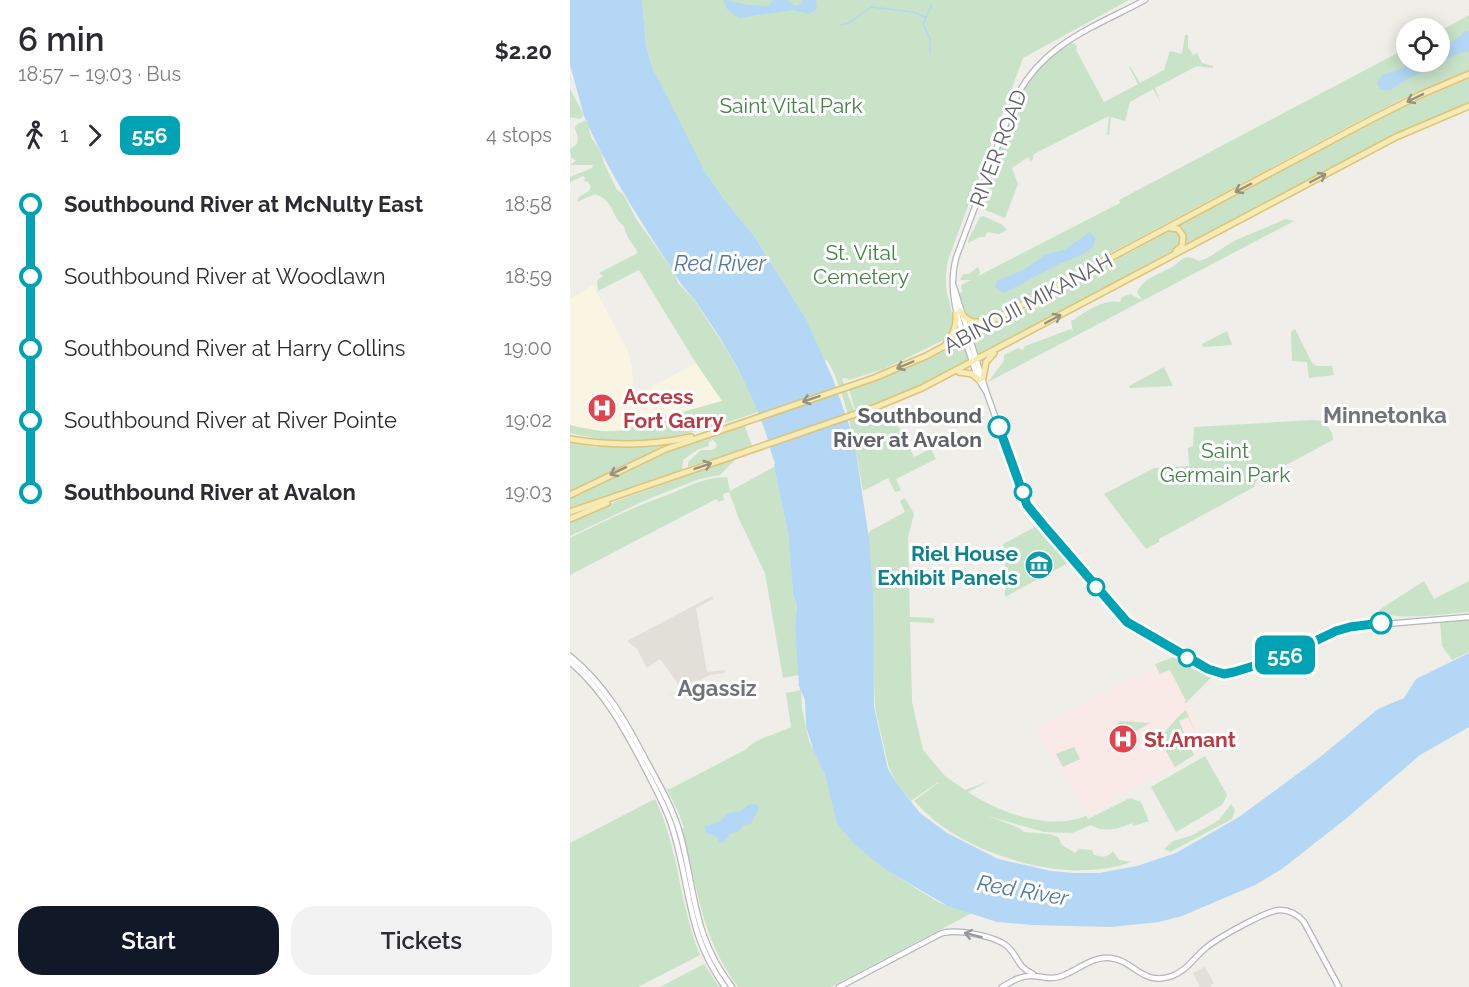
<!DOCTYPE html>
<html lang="en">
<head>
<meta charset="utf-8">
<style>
	body { margin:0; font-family:Raleway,sans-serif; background:#f2f2f3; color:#2b2b33; height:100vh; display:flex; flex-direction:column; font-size:22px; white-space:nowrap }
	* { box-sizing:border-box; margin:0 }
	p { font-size:20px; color:#7c7c81 }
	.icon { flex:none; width:33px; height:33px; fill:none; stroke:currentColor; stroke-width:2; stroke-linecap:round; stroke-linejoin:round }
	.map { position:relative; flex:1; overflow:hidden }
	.details { display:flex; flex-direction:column; background:#fff; width:570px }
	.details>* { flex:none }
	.badge { padding:0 12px; border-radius:9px; font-size:21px; line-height:39px }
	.fabs { position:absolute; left:826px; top:18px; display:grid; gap:12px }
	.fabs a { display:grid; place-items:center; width:54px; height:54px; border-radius:50%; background:#fff; box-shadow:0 3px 15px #0003; font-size:30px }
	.map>.badge { position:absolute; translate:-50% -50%; box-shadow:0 0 0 3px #fff }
	.legs { display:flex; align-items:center; gap:9px; height:66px; padding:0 18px; font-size:20px }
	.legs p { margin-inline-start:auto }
	.headline { display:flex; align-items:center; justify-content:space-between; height:102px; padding:0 18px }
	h1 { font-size:33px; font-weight:600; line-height:45px }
	.action { display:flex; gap:12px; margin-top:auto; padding:12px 18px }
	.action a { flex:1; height:69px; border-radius:24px; background:#111827; color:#fff; font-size:24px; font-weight:600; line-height:69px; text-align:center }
	.action a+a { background:#f2f2f3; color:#2b2b33 }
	ul { padding:0 18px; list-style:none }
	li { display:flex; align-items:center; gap:21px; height:72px; font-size:22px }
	li i { display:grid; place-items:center; width:9px; height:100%; margin:0 8px; background:currentColor }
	li i::after { content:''; width:15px; height:15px; margin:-8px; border:4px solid; border-radius:50%; background:#fff }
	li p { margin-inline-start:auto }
	li:first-child i { background:linear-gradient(#0000 50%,currentColor 0) }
	li:last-child i { background:linear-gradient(currentColor 50%,#0000 0) }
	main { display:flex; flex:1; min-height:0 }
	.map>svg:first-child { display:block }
</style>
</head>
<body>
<main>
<section class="details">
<div class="headline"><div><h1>6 min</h1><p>18:57 – 19:03 · Bus</p></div><b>$2.20</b></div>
<div class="legs"><svg class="icon" aria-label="walk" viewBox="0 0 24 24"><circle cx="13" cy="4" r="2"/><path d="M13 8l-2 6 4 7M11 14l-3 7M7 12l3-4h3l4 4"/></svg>1<svg class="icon" aria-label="forward" viewBox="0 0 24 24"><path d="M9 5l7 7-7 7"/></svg><b class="badge" style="background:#00a3b4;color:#fff">556</b><p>4 stops</p></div>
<ul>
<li><i style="color:#00a3b4"></i><b>Southbound River at McNulty East</b><p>18:58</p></li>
<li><i style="color:#00a3b4"></i><span>Southbound River at Woodlawn</span><p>18:59</p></li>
<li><i style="color:#00a3b4"></i><span>Southbound River at Harry Collins</span><p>19:00</p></li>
<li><i style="color:#00a3b4"></i><span>Southbound River at River Pointe</span><p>19:02</p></li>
<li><i style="color:#00a3b4"></i><b>Southbound River at Avalon</b><p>19:03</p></li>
</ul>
<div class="action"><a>Start</a><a>Tickets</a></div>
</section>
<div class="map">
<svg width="899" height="987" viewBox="0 0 899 987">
	<rect width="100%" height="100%" fill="#efeee8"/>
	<path fill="#faf5e2" d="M 23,285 L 58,351 L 62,367 L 63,391 L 72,392 L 126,363 L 152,401 L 60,429 L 27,432 L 0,425 L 0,299 Z"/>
	<g fill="#e2dfd9">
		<path d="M 142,596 L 143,599 L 126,608 L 137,672 L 155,670 L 155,673 L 140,675 L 97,697 L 111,688 L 90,659 L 77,668 L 67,649 L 57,641 Z"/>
		<path d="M 635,967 L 644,983 L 641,985 L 641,987 L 630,987 L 623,973 Z"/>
	</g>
	<path fill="#f9e9e7" d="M 606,658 L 617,700 L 639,749 L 516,814 L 466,729 L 544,687 Z"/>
	<g fill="#c8e3c8">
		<path d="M 72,0 L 559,0 L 453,58 L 378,260 C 376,269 375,284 377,293 C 381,309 386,320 378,338 L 314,369 L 279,380 L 276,378 L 272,379 L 287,418 L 307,411 L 331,429 L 344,457 L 361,449 L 366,459 L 326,479 L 331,490 L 325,492 L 318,478 L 293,491 C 286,451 277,393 257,360 L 255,361 L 232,312 L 184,236 L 153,198 L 134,170 L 105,115 L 82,67 L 76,45 Z"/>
		<path d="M 899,15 L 899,70 L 834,98 L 789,121 L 414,320 L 409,322 L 395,317 L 388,294 L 392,292 L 391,285 L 401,280 L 390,280 L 393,274 L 399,274 L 408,267 L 410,272 L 408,276 L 550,203 L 549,200 L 837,48 L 837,62 L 870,62 L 870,31 Z"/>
		<path d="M 615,35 L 618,35 L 618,47 L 623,55 L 627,53 L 632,63 L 643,66 L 643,68 L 627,66 L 585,88 L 591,103 L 583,89 L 560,102 L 555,121 L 541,117 L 539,135 L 537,135 L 539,116 L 464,154 L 463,159 L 461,161 L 458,157 L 442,168 L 448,184 L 435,218 L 408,207 C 414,190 422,173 428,155 C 445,104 452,72 501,42 L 507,46 L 506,50 L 534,102 L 568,84 L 559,67 L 560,66 L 570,83 L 594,70 L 600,51 L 612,54 Z"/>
		<path d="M 899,78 L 899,105 L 857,121 L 614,247 C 615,238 617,233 608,226 L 837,105 Z"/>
		<path d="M 0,89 L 14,115 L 10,119 L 0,117 Z"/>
		<path d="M 17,120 L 21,137 L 31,152 L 34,163 L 47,190 L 53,194 L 67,220 L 104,272 L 108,283 L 122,297 L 157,350 L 182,395 L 188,412 C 142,428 94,443 44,441 C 29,440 15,436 0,433 L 0,425 C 17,429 51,437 65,425 L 152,401 L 126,363 L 69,270 L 28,291 L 27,281 L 33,276 L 29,273 L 68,253 C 63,243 56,238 54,226 C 40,216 46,202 25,194 L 7,202 L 9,197 L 19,191 L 21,187 L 18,182 L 14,181 L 15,178 L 13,176 L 0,182 L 0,177 L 22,168 L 23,165 L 0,165 L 6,161 L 1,157 L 0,149 L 7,144 L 8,138 L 5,128 L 7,124 Z"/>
		<path d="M 413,216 L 431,224 L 437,229 L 435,231 L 429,234 L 417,232 L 415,237 L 410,237 L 398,243 L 398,240 L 410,217 Z"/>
		<path d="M 715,219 L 724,221 L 418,382 L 434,361 L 434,355 L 448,348 L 453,350 L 455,346 L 501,329 L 503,332 L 501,321 C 504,320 506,318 509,316 C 520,308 537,299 550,302 L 552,297 L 560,294 L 572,300 L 567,292 C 575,277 588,275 602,267 C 606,265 610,260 614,258 C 619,256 624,259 628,261 C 641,259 653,246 666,240 C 682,233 699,227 715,219 Z"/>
		<path d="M 605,231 L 608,233 L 611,239 L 609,247 L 408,357 L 401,338 L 598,232 Z"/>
		<path d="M 725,329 L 742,363 L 746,366 L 762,366 L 764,375 L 739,378 L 737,362 L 722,361 L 721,332 Z"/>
		<path d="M 657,331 L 662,345 L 633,347 L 632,344 Z"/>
		<path d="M 393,341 L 400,360 C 362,380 326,398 285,410 L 279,389 L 358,359 Z"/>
		<path d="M 594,367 L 603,386 L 560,388 L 559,386 Z"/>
		<path d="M 743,420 L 754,421 L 762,433 L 763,440 L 686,481 L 684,487 L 589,539 L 589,542 L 576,549 L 534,494 L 584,468 L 619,466 L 618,448 L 623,446 L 624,427 Z"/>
		<path d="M 174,424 L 182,446 L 118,467 L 118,462 L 131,450 L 141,450 L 146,448 L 147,444 L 141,438 L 142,442 L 139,441 L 139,446 L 127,450 L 113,460 L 112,470 L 0,510 L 0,497 L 100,450 Z"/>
		<path d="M 0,442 L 25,447 L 97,445 L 0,491 Z"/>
		<path d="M 167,458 L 150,475 L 129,479 L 76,500 L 0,536 L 0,522 L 47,501 Z"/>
		<path d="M 204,467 L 220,543 L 223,594 L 227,605 L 225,626 L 229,675 L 213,678 L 195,573 L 169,519 L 159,492 L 153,494 L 154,500 L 149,502 L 146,499 L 0,575 L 0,538 C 31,523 62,507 95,496 C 115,488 134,477 157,477 L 160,491 Z"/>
		<path d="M 335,498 L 344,514 L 338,537 L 340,617 L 364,618 L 364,623 L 340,622 L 342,702 L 353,750 L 375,776 L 395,790 L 417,782 L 398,792 C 430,813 479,831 516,816 L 518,819 L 560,798 L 571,802 L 579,821 L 563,826 L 562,823 C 549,829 533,833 521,825 L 502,833 L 474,832 L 418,816 L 449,828 L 454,832 L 479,834 L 488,837 L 492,845 L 505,853 L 509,849 L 522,850 L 524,855 C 532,857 538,858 543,851 L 549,860 L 561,862 C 501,884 413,859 364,820 C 357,814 350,807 344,801 L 368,783 L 370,784 L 368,782 L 341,801 L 328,785 L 319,768 L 305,708 L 298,534 L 300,531 L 335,512 L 330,501 Z"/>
		<path d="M 467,526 L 498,563 L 435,597 L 435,556 L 433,544 Z"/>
		<path d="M 854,581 L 864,599 L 899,581 L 899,612 C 880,613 821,623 809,610 Z"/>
		<path d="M 899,619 L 899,652 L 882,660 L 872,646 L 870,621 Z"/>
		<path d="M 607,656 L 610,656 L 641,675 L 641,678 L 616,703 L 614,703 L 616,701 L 600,670 L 590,674 L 585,664 Z"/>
		<path d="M 231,690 L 232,709 L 239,741 L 255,775 L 268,820 L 316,870 L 370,903 L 402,913 L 261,987 L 168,987 C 130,936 128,887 112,828 L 114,828 L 108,811 L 96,788 L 100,789 L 175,750 C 187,737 206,735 221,727 L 216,693 Z"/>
		<path d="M 616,710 L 625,732 L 618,717 L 609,721 L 624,755 L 605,767 L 589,739 L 607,718 Z"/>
		<path d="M 549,721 L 580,723 L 564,732 L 561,727 L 559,727 L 559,731 L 549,737 L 547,726 Z"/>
		<path d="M 504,747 L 510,759 L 493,767 L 486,754 Z"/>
		<path d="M 635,756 L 657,795 L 652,805 L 606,832 L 581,787 Z"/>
		<path d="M 85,799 C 109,848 109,904 130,955 L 68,987 L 0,987 L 0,843 Z"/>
		<path d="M 661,804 L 665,810 L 662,819 L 600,852 L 594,849 L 603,841 L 623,835 L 649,820 Z"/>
		<path d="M 134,964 L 149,987 L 90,987 Z"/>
	</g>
	<g fill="#b3d7f4">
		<path d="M 0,0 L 72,0 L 76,45 L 82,67 L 134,170 L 153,198 L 184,236 L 235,317 L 263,379 L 284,439 L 299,539 L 303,593 L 304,707 L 318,769 L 328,785 L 350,813 L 377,833 L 428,859 L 481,871 L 504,873 L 529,873 L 567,866 L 606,853 L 669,817 L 749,758 L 808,709 L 834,698 L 846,679 L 899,653 L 899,727 L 850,755 L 778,817 L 712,869 L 685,885 L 612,916 L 589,922 L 541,927 L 463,925 L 427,922 L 378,906 L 316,870 L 283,843 L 267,823 L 255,775 L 244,752 L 236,726 L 235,700 L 229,686 L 225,626 L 227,605 L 223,594 L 219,538 L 204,467 L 205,463 C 200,452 199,440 194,428 C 185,402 173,377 159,353 C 148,334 135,315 123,298 C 116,289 109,283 104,272 C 72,224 41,176 17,123 L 18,121 L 15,119 L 0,65 Z"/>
		<path d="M 154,0 L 179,5 L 198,6 L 203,0 L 217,0 L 225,6 L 231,4 L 233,0 L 246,0 L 247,9 L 239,14 L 223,10 L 169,18 L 156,8 Z"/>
		<path d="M 896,31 L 899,31 L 899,51 L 885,55 L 836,80 L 820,90 L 811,90 L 807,83 L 812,75 L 828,70 L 842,62 L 870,62 L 870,47 L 881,43 Z"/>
		<path d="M 520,232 L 526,239 L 523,247 L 515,253 L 483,267 L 434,293 L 425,287 L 427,281 L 453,270 L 476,254 L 494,250 Z"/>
		<path d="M 185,804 L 188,805 L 189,808 L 181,824 L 173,825 L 168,832 L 161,833 L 153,843 L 150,843 L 146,836 L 136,833 L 135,826 L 149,822 L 159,813 L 171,811 L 179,805 Z"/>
	</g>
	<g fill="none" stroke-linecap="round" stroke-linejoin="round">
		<g stroke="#b3d7f4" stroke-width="1.5">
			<path d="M 271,25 L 279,23 L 301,7 L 343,12 L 355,17"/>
			<path d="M 360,54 L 360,39 L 353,24 L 361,6"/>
		</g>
		<g stroke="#b4b6ba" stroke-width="7">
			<g id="secondary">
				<path d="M 384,287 L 416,391 L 457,505 L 557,622 L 567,629 L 638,669 L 654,674 L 709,658 L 754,635 L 780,627 L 899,617"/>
				<path d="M 415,390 C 407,379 404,367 400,355 C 389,323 377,292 386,258 L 444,102 C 470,45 522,28 575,0"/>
				<path d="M 0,656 C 36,685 56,722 77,762 C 90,786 104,810 111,837 C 126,895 123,936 162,987"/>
				<path d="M 0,662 C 35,692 55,730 76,770 C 87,792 99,813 105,837 C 121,893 118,936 155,987"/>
				<path d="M 269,987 L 370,934 C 385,928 426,936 438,947 C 449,957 446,966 463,974"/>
				<path d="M 432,987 C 441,982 451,975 462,976 C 471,976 479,980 489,977 C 506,972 521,956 540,958 C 564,960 573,987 602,976 C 618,970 624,957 637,947 C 648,938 697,910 710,910 C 720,910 728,915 734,922 L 769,987"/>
			</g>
		</g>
		<g stroke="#e0c270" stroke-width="8">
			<g id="primary">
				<path d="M 600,228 L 608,229 L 613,236 L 612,246 L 606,251"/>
				<path d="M 390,311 C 398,324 406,323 420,321"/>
				<path d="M 374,347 C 382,336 387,328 386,314"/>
				<path d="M 389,372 L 402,374 L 409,380"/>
				<path d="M 413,378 L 416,362 L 424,353"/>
				<path d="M 0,439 C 41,446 80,446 121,437"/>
				<path d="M 0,495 L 96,449 L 304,378 L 356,356 L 802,119 L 850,95 L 899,74"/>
				<path d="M 0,512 L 306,407 L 352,388 L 826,137 L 899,106"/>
				<path d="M 0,519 L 37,503"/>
			</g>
		</g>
		<use href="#secondary" stroke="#fff" stroke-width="4.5"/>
		<use href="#primary" stroke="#f5ebb7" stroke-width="5"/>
	</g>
	<defs><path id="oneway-shaft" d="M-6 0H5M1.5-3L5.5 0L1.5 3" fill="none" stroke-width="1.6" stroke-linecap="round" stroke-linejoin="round" transform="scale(1.5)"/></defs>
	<g stroke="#949282">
		<use href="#oneway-shaft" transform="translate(845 98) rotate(154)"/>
		<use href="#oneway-shaft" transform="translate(748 178) rotate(-28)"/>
		<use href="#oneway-shaft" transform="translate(673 188) rotate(152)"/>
		<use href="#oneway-shaft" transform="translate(483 319) rotate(-28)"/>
		<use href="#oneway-shaft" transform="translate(335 365) rotate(157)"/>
		<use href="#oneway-shaft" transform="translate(241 399) rotate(161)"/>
		<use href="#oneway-shaft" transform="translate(133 466) rotate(-19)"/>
		<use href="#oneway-shaft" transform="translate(48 471) rotate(154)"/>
	</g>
	<use stroke="#97999c" href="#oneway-shaft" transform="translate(403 935) rotate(-166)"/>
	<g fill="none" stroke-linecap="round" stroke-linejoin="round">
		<g stroke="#fff" stroke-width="14">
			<path id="line-1" d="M 429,427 L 457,505 L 475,527 L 557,622 L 638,669 L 654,674 L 664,672 L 710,658 L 766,631 L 780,627 L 811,623"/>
		</g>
		<use href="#line-1" stroke="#00a3b4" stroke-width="9"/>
	</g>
	<defs>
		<g id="hospital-disc" transform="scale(1.5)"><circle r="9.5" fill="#e0444e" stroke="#fff"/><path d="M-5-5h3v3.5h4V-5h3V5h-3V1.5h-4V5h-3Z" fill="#fff"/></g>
		<g id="museum-disc" transform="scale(1.5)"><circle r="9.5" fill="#0f9aa8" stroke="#fff"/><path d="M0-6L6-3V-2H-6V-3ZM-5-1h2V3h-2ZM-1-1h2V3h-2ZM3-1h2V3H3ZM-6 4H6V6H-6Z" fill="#fff"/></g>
	</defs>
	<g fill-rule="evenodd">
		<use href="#hospital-disc" x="32" y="408"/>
		<use href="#museum-disc" x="469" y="565"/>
		<use href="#hospital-disc" x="553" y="739"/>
	</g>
	<g fill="#fff" stroke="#00a3b4" stroke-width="3">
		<circle cx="429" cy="427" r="10"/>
		<circle cx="453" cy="492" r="8"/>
		<circle cx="526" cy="587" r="8"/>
		<circle cx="811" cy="623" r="10"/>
		<circle cx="617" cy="658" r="8"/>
	</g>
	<g text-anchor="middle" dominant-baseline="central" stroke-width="6" stroke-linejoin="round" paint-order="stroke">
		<g font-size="21" fill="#428246" stroke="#fff">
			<text x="221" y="105">Saint Vital Park</text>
			<text x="291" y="252">St. Vital<tspan x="291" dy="24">Cemetery</tspan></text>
			<text x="655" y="450">Saint<tspan x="655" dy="24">Germain Park</tspan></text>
		</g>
		<g font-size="21" fill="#5f6266" stroke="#fff">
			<text transform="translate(428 148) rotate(-69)">RIVER ROAD</text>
			<text transform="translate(458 303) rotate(-28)">ABINOJII MIKANAH</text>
		</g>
		<g font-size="21" font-weight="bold" fill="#be3a42" stroke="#fff" text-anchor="start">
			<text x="53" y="396">Access<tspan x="53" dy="24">Fort Garry</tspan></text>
			<text x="574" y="739">St.Amant</text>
		</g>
		<g font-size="21" font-weight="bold" fill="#5f6266" stroke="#fff" text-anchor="end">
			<text x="412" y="415">Southbound<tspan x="412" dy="24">River at Avalon</tspan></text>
		</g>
		<g font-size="21" font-weight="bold" fill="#0d838f" stroke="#fff" text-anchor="end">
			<text x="448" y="553">Riel House<tspan x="448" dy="24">Exhibit Panels</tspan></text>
		</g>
		<g font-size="22" font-style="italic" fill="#5178a5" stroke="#fff">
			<text x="150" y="263">Red River</text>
			<text transform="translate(453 890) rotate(10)">Red River</text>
		</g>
		<g font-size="22" font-weight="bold" fill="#707478" stroke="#fff">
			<text x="815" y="415">Minnetonka</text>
			<text x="147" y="688">Agassiz</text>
		</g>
	</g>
</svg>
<div class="fabs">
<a><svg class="icon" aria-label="locate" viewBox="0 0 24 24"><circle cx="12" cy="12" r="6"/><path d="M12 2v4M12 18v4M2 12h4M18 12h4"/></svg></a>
</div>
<b class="badge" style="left:715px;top:655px;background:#00a3b4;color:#fff">556</b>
</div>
</main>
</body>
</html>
